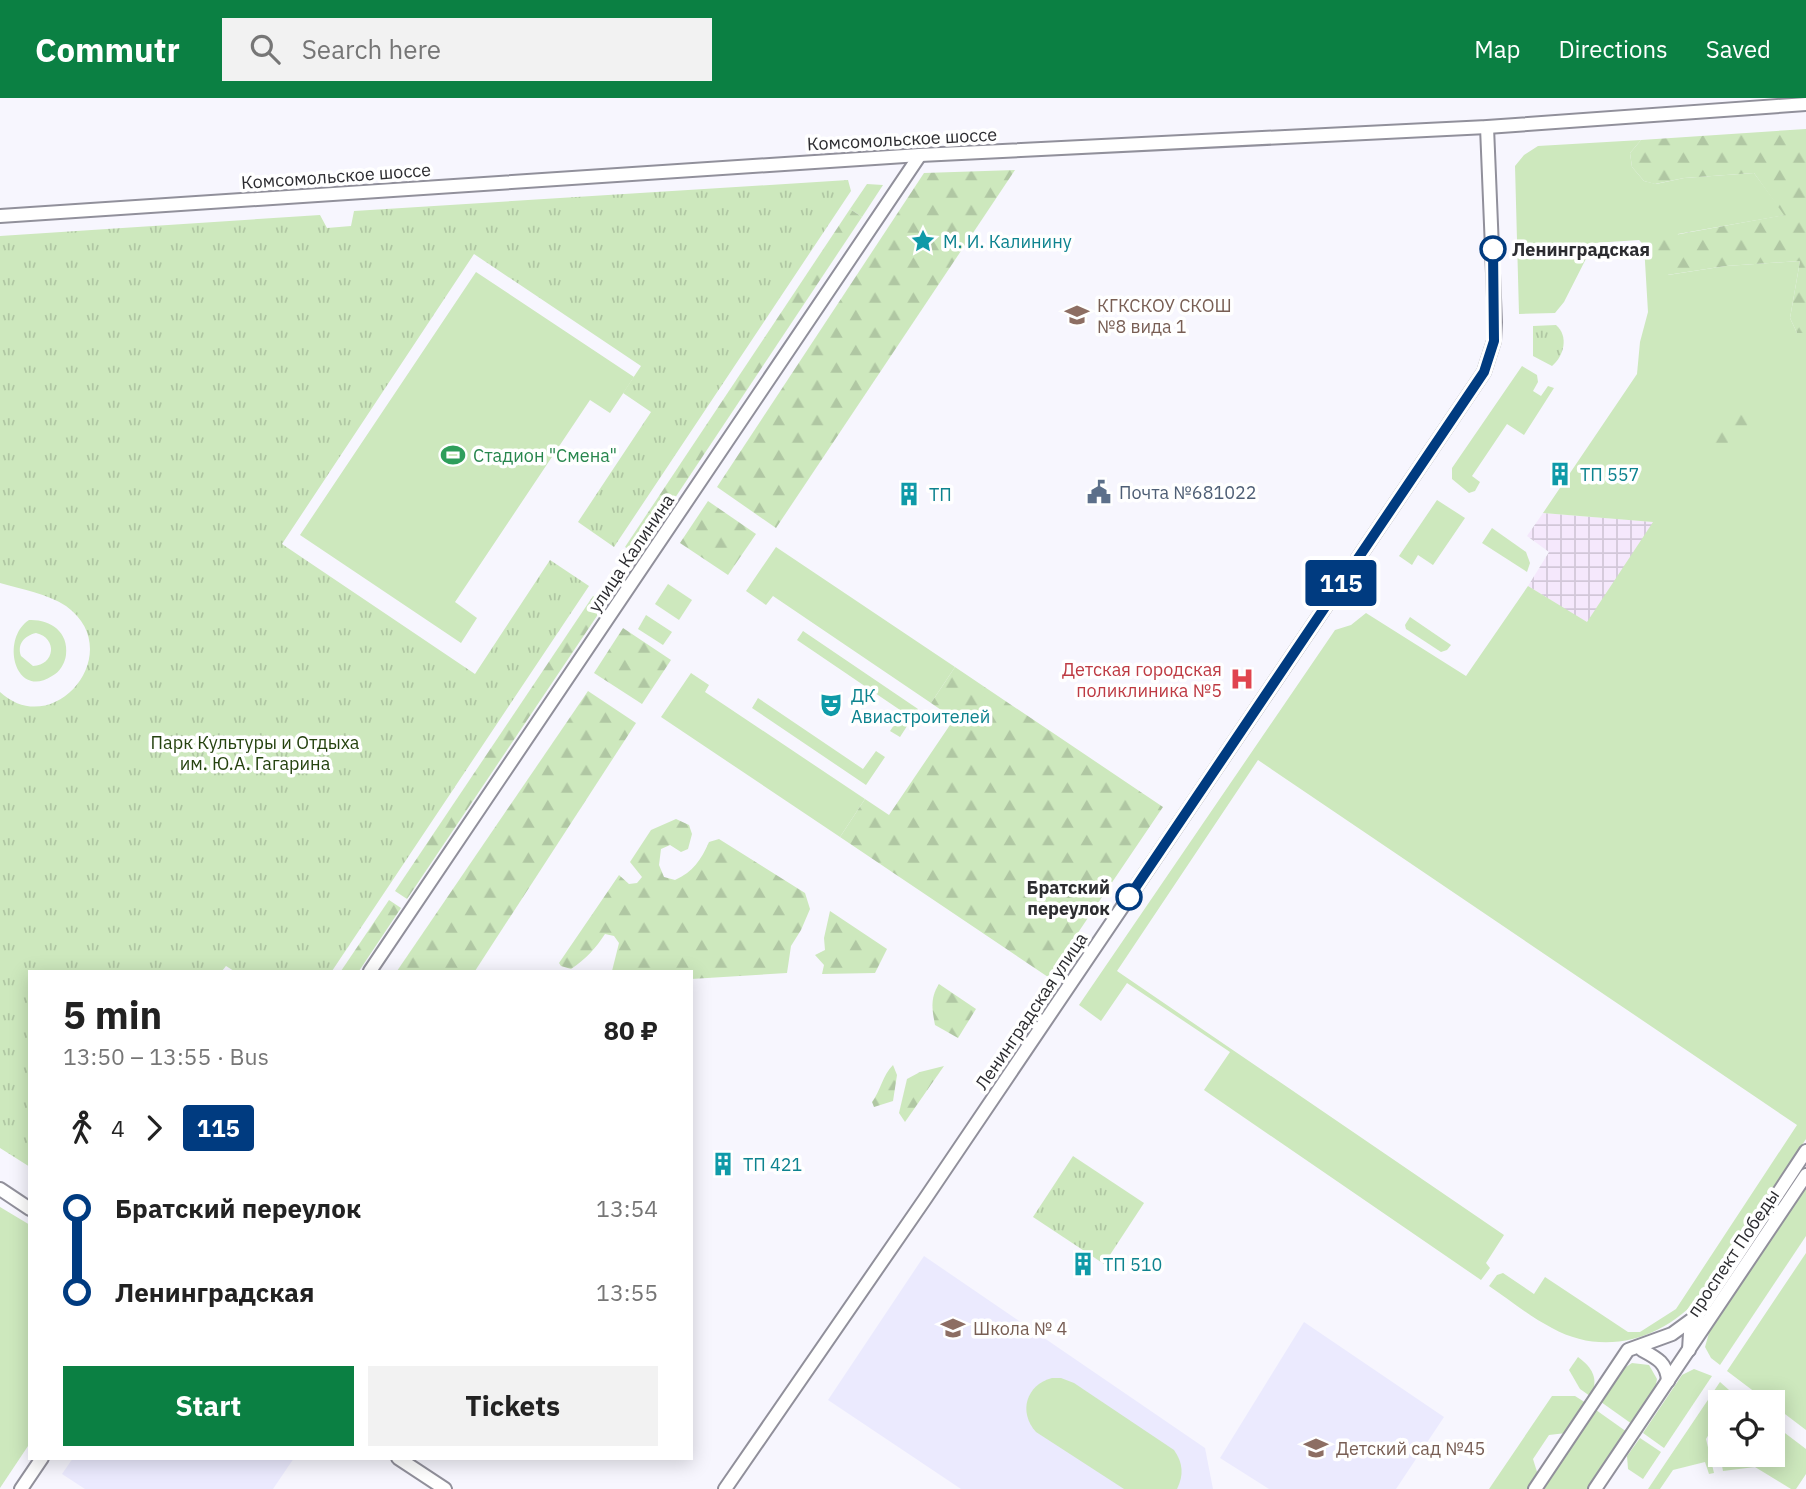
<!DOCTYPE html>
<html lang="en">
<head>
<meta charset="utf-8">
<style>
	body { margin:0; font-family:"IBM Plex Sans",sans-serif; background:#f2f2f2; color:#222; height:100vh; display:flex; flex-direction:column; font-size:26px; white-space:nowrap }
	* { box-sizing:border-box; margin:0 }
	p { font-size:23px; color:#767676 }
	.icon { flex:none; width:38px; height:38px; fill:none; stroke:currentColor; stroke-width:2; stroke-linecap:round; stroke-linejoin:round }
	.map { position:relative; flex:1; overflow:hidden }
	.drawer { position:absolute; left:28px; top:872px; width:665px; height:490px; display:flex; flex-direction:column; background:#fff; border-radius:0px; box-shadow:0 4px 18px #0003 }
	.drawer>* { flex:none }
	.badge { padding:0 14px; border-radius:5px; font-size:24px; line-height:46px }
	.fabs { position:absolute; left:1708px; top:1292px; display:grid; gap:14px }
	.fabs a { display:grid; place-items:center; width:77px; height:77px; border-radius:0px; background:#fff; box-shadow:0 4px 18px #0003; font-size:35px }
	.map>.badge { position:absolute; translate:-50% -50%; box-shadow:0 0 0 4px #fff }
	.legs { display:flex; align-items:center; gap:10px; height:77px; padding:0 35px; font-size:23px }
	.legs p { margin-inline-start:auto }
	.head { display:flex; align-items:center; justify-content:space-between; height:119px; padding:0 35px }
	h1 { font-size:38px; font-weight:800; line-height:52px }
	.button { display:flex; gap:14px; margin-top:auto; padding:14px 35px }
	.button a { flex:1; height:80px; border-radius:0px; background:#0b8043; color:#fff; font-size:28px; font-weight:800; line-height:80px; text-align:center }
	.button a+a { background:#f2f2f2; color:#222 }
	ul { padding:0 35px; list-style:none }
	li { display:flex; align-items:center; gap:24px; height:84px; font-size:26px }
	li i { display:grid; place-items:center; width:10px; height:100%; margin:0 9px; background:currentColor }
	li i::after { content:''; width:18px; height:18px; margin:-9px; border:5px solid; border-radius:50%; background:#fff }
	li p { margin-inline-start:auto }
	li:first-child i { background:linear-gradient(#0000 50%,currentColor 0) }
	li:last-child i { background:linear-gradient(currentColor 50%,#0000 0) }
	header { display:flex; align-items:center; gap:42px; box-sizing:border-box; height:98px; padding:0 35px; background:#0b8043; color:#fff }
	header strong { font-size:33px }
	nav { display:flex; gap:38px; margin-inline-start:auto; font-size:24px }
	.search { width:490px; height:63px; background:#f2f2f2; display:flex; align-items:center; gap:18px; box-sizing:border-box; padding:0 24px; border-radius:0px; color:#767676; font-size:26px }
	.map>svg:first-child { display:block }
</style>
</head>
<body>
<header>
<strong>Commutr</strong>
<div class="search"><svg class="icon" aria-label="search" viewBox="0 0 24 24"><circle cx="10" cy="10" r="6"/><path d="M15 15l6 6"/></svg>Search here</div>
<nav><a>Map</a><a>Directions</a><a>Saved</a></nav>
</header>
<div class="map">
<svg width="1806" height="1391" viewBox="0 0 1806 1391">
	<defs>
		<pattern id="industrial-grid" width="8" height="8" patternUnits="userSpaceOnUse" patternTransform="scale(1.75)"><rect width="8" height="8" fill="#f5e8fc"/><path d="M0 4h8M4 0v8" fill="none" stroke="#d2c7d8"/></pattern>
		<pattern id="forest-firs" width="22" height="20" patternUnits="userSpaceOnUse" patternTransform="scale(1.75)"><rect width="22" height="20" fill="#cde8bd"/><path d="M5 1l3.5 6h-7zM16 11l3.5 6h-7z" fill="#b0c7a3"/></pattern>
		<pattern id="park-tufts" width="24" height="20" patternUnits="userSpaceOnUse" patternTransform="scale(1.75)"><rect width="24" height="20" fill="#cde8bd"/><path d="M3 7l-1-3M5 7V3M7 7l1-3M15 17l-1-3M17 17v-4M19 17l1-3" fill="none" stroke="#b0c7a3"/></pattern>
	</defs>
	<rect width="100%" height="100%" fill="#f7f6fe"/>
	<path fill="url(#industrial-grid)" d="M 1543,415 L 1654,424 L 1587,525 L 1528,488 L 1549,454 L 1527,438 Z"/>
	<g fill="#ebeafe">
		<path d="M 924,1158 L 1205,1350 L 1213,1391 L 961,1391 L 828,1302 Z"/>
		<path d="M 1304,1224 L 1444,1319 L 1396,1391 L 1269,1391 L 1220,1360 Z"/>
		<path d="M 73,1360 L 294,1360 L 273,1391 L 85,1391 L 62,1376 Z"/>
	</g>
	<g fill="#cde8bd" fill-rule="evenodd">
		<path d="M 1641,42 L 1630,55 L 1632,69 L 1644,83 L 1656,86 L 1684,80 L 1754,75 L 1785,117 L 1678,136 L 1668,177 L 1726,168 L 1800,163 L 1790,220 L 1797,235 L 1806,235 L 1806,1041 L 1702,1197 C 1664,1240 1606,1260 1552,1230 C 1530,1219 1510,1202 1489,1188 L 1497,1177 L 1503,1175 L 1534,1196 L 1545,1179 L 1628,1234 L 1640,1234 L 1676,1211 L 1797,1027 L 1258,662 L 1117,873 L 1504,1137 L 1486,1165 L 1490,1170 L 1481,1182 L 1204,992 L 1230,954 L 1127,885 L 1101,923 L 1079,907 L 1335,532 L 1351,527 L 1366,515 L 1466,578 L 1528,488 L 1587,524 L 1653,424 L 1543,415 L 1637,276 L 1640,244 L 1648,214 L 1644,147 L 1639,142 L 1594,145 L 1564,204 L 1555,215 L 1519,216 L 1515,68 L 1524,57 L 1538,48 Z"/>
		<path d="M 867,86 L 883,87 L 862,119 L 850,111 Z"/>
		<path d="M 476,174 L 634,279 L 610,315 L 590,302 L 455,504 L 477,520 L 461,545 L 300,437 Z"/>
		<path d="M 1522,268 L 1537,277 L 1538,284 L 1533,293 L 1541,298 L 1548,288 L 1554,290 L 1524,337 L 1507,326 L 1472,378 L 1480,384 L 1475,393 L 1469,395 L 1452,381 L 1452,370 Z"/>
		<path d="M 1437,402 L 1465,420 L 1433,467 L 1418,457 L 1412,467 L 1399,458 Z"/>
		<path d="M 1492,430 L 1526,454 L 1530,465 L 1527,474 L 1482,445 Z"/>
		<path d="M 776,449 L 955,569 L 931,605 L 773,498 L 766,507 L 746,493 Z"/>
		<path d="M 668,486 L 692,502 L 679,522 L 655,506 Z"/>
		<path d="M 646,517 L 672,534 L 663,547 L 638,531 Z"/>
		<path d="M 1410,519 L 1451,547 L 1447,552 L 1441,554 L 1406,531 L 1405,527 Z"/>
		<path d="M 29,522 C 49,521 69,533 66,557 C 65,565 60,574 52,578 C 15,602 0,541 29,522 ZM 36,535 C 58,540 55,567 33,568 L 21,558 C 17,546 24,538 36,535 Z"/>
		<path d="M 803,533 L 918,611 L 900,639 L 890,633 L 903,614 L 797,542 Z"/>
		<path d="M 691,575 L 709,587 L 705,594 L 865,701 L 840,739 L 661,619 Z"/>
		<path d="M 758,600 L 863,671 L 876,653 L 885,659 L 866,687 L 752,610 Z"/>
		<path d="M 1806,1088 L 1806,1138 L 1720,1267 L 1711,1260 L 1705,1249 L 1709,1235 Z"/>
		<path d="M 0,1109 L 30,1127 L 30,1345 L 0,1390 Z"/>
		<path d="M 1806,1155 L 1806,1332 L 1773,1307 L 1773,1304 L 1768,1304 L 1727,1273 Z"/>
		<path d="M 1578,1259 C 1592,1269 1600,1282 1590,1298 L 1580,1291 L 1569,1272 Z"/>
		<path d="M 1632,1265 L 1649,1267 L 1657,1281 L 1655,1292 L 1632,1326 L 1601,1304 L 1623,1271 Z"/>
		<path d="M 1694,1271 L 1712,1278 L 1664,1350 L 1643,1335 L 1682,1277 Z"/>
		<path d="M 1052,1280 L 1061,1280 L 1074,1285 L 1174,1352 C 1183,1365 1184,1377 1177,1391 L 1124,1391 L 1036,1334 C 1018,1314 1026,1287 1052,1280 Z"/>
		<path d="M 1720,1284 L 1729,1292 L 1731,1300 L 1729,1304 L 1720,1304 L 1720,1318 L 1706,1341 L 1714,1375 L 1709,1376 L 1705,1364 L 1673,1372 L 1660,1391 L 1648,1391 Z"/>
		<path d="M 1552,1298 L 1575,1298 L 1586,1305 L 1566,1335 L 1549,1337 L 1533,1361 L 1538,1377 L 1529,1391 L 1489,1391 Z"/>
		<path d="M 1596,1312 L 1627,1334 L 1588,1391 L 1544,1391 Z"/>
		<path d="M 1773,1326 L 1806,1351 L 1806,1376 L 1796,1391 L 1791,1391 L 1755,1369 L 1723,1373 L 1717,1341 L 1720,1335 L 1720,1356 L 1773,1356 Z"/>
		<path d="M 1640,1340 L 1661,1354 L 1643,1381 L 1628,1371 L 1627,1358 Z"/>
	</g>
	<g fill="url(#forest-firs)">
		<path d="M 1806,31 L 1806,235 L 1797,235 L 1790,220 L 1800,163 L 1726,168 L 1667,177 L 1655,159 L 1658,140 L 1784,117 L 1754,75 L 1684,80 L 1655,86 L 1644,83 L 1632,69 L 1630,55 L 1641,42 Z"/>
		<path d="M 1015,72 L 776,430 L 717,389 L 924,75 Z"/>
		<path d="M 850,111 L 862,119 L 637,457 L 625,449 Z"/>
		<path d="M 1733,311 L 1747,319 L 1748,326 L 1741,337 L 1734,336 L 1729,339 L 1726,358 L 1719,364 L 1712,360 L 1712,351 L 1708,341 L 1723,312 Z"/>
		<path d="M 708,403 L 756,436 L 728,477 L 680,445 Z"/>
		<path d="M 593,498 L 605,506 L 407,801 L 395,793 Z"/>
		<path d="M 623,530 L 671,562 L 642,606 L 594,575 Z"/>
		<path d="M 955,569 L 1163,709 L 1048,879 L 840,739 L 865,701 L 889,717 L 954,621 L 931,605 Z"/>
		<path d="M 588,593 L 636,625 L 475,873 L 397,873 Z"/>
		<path d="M 676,721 L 689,727 L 692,736 L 688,751 L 681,754 L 670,747 L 661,751 L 659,767 L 664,779 L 675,782 C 693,774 701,762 709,744 L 719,741 L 805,795 L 810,811 L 801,832 L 791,848 L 787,875 L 691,881 L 691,873 L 612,873 L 619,845 L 614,838 L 605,836 C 596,850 586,861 571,871 L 561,868 L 559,865 L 619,777 L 629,786 L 637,785 L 642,779 L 630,764 L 651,732 Z"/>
		<path d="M 389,802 L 401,810 L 359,873 L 341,873 Z"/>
		<path d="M 830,813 L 887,851 L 875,875 L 822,876 L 824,867 L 815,857 L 825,852 L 824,840 Z"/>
		<path d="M 939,886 L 976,911 L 958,940 L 935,927 C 932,911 930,900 939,886 Z"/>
		<path d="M 893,967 L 897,977 L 893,1003 L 874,1009 L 872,1004 C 881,992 882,978 893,967 Z"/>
		<path d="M 944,968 L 905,1024 L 899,1015 L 907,981 L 920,974 Z"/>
	</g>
	<g fill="url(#park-tufts)">
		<path d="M 848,82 L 851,93 L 614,449 L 578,424 L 651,314 L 623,295 L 641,268 L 474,156 L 282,446 L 475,576 L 550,462 L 589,488 L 332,873 L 234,873 L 226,868 L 222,873 L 30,873 L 30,1069 L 0,1050 L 0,594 C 54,644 129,553 66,508 C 48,496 21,491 0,485 L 0,138 L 320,117 L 327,130 L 351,128 L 354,113 Z"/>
		<path d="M 1556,227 C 1569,238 1564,258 1552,268 L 1533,258 L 1533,228 Z"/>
		<path d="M 1073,1058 L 1144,1105 L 1104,1166 L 1033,1119 Z"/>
	</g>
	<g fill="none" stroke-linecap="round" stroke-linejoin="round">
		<g stroke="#91909b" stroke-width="16">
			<g id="secondary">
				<path d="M 0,118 L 920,57 L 1487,29 L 1806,6"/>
				<path d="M 370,873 L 920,57"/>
				<path d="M 0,1091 L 30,1111"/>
				<path d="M 1642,1252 C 1657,1260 1667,1265 1668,1283"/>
				<path d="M 1689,1252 L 1690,1235 L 1698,1217 L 1806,1053"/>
				<path d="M 398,1360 L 445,1391"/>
				<path d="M 21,1391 L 42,1360"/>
				<path d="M 725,1391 L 925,1101 L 1484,274 L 1494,243 L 1495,224 L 1487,29"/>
				<path d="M 1535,1391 L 1628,1252 L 1672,1236 L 1698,1217"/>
				<path d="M 1595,1391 L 1806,1077"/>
			</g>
		</g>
		<use href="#secondary" stroke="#fff" stroke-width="12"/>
	</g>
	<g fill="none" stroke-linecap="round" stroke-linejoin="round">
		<g stroke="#fff" stroke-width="16">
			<path id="line-1" d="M 1129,799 L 1484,274 L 1494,243 L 1493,151"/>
		</g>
		<use href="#line-1" stroke="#003b80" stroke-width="10"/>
	</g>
	<defs>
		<g id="sight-bare" transform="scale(1.89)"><path d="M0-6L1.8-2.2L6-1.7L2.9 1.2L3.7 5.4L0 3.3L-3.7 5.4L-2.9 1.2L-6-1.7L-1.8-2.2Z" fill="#0f9aa8" stroke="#fff" stroke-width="2.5" paint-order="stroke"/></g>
		<g id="school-bare" transform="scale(1.89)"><path d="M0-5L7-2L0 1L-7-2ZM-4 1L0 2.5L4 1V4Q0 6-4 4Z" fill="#8d6e63" stroke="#fff" stroke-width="2.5" paint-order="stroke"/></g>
		<g id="stadium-bare" transform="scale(1.89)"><path d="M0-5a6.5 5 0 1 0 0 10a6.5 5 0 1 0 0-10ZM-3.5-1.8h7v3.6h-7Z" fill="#2e9e5b" stroke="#fff" stroke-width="2.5" paint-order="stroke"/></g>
		<g id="building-bare" transform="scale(1.89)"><path d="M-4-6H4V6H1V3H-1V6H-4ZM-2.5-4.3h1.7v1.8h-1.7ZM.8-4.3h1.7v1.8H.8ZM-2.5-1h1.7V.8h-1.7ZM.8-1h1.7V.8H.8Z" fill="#0f9aa8" stroke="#fff" stroke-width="2.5" paint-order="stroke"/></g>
		<g id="civic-bare" transform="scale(1.89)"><path d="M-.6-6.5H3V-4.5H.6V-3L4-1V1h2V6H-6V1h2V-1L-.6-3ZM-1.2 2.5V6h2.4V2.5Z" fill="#5c6f8a" stroke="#fff" stroke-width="2.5" paint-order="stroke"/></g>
		<g id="hospital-bare" transform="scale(1.89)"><path d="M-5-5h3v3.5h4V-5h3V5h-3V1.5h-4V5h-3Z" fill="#e0444e" stroke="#fff" stroke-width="2.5" paint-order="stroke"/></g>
		<g id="theatre-bare" transform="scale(1.89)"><path d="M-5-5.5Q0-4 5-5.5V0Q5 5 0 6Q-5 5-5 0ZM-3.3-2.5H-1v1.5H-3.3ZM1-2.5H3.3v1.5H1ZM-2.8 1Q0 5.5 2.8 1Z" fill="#0f9aa8" stroke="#fff" stroke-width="2.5" paint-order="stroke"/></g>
	</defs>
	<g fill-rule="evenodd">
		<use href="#sight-bare" x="923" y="143"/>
		<use href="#school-bare" x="1077" y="217"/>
		<use href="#stadium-bare" x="453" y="357"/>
		<use href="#building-bare" x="1560" y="376"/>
		<use href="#civic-bare" x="1099" y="394"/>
		<use href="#building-bare" x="909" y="396"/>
		<use href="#hospital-bare" x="1242" y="581"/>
		<use href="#theatre-bare" x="831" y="607"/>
		<use href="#building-bare" x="723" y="1066"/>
		<use href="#building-bare" x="1083" y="1166"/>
		<use href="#school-bare" x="953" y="1230"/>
		<use href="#school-bare" x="1316" y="1350"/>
	</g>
	<g fill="#fff" stroke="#003b80" stroke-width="3.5">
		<circle cx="1493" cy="151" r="12"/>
		<circle cx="1129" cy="799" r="12"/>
	</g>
	<g text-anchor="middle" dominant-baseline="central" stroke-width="7" stroke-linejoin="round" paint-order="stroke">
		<g font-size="18" fill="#2c2c30" stroke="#fff">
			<text transform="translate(902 41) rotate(-3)">Комсомольское шоссе</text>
			<text transform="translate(336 78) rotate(-4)">Комсомольское шоссе</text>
			<text transform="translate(631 455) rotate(-56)">улица Калинина</text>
			<text transform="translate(1031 913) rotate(-56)">Ленинградская улица</text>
			<text transform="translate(1733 1155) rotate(-56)">проспект Победы</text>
		</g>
		<g font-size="18" fill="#0d838f" stroke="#fff" text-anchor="start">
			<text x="943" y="143">М. И. Калинину</text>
			<text x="1580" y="376">ТП 557</text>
			<text x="929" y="396">ТП</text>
			<text x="851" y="597">ДК<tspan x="851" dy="21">Авиастроителей</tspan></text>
			<text x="743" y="1066">ТП 421</text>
			<text x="1103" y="1166">ТП 510</text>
		</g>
		<g font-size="18" font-weight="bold" fill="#2c2c30" stroke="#fff" text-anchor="start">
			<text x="1512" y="151">Ленинградская</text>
			<text x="1110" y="789" text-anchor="end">Братский<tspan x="1110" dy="21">переулок</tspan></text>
		</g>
		<g font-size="18" fill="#785e54" stroke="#fff" text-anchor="start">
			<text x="1097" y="207">КГКСКОУ СКОШ<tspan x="1097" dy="21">№8 вида 1</tspan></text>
			<text x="973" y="1230">Школа № 4</text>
			<text x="1336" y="1350">Детский сад №45</text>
		</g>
		<g font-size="18" fill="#27864d" stroke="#fff" text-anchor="start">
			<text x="473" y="357">Стадион "Смена"</text>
		</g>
		<g font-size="18" fill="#4e5e75" stroke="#fff" text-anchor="start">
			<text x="1119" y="394">Почта №681022</text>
		</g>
		<g font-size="18" fill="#be3a42" stroke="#fff" text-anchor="end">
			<text x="1222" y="571">Детская городская<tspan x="1222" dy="21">поликлиника №5</tspan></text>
		</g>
		<g font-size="18" fill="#25420f" stroke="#fff">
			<text x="255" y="644">Парк Культуры и Отдыха<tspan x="255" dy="21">им. Ю.А. Гагарина</tspan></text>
		</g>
	</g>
</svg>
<div class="fabs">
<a><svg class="icon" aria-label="locate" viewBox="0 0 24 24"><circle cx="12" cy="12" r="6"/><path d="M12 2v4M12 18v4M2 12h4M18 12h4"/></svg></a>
</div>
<b class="badge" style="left:1341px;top:485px;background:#003b80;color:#fff">115</b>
<section class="drawer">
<div class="head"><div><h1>5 min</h1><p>13:50 – 13:55 · Bus</p></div><b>80 ₽</b></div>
<div class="legs"><svg class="icon" aria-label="walk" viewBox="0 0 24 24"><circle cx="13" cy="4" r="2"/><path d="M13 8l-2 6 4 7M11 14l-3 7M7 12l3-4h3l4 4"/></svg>4<svg class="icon" aria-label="forward" viewBox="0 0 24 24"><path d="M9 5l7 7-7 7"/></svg><b class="badge" style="background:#003b80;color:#fff">115</b></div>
<ul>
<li><i style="color:#003b80"></i><b>Братский переулок</b><p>13:54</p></li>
<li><i style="color:#003b80"></i><b>Ленинградская</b><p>13:55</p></li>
</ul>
<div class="button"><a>Start</a><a>Tickets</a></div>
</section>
</div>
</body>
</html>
